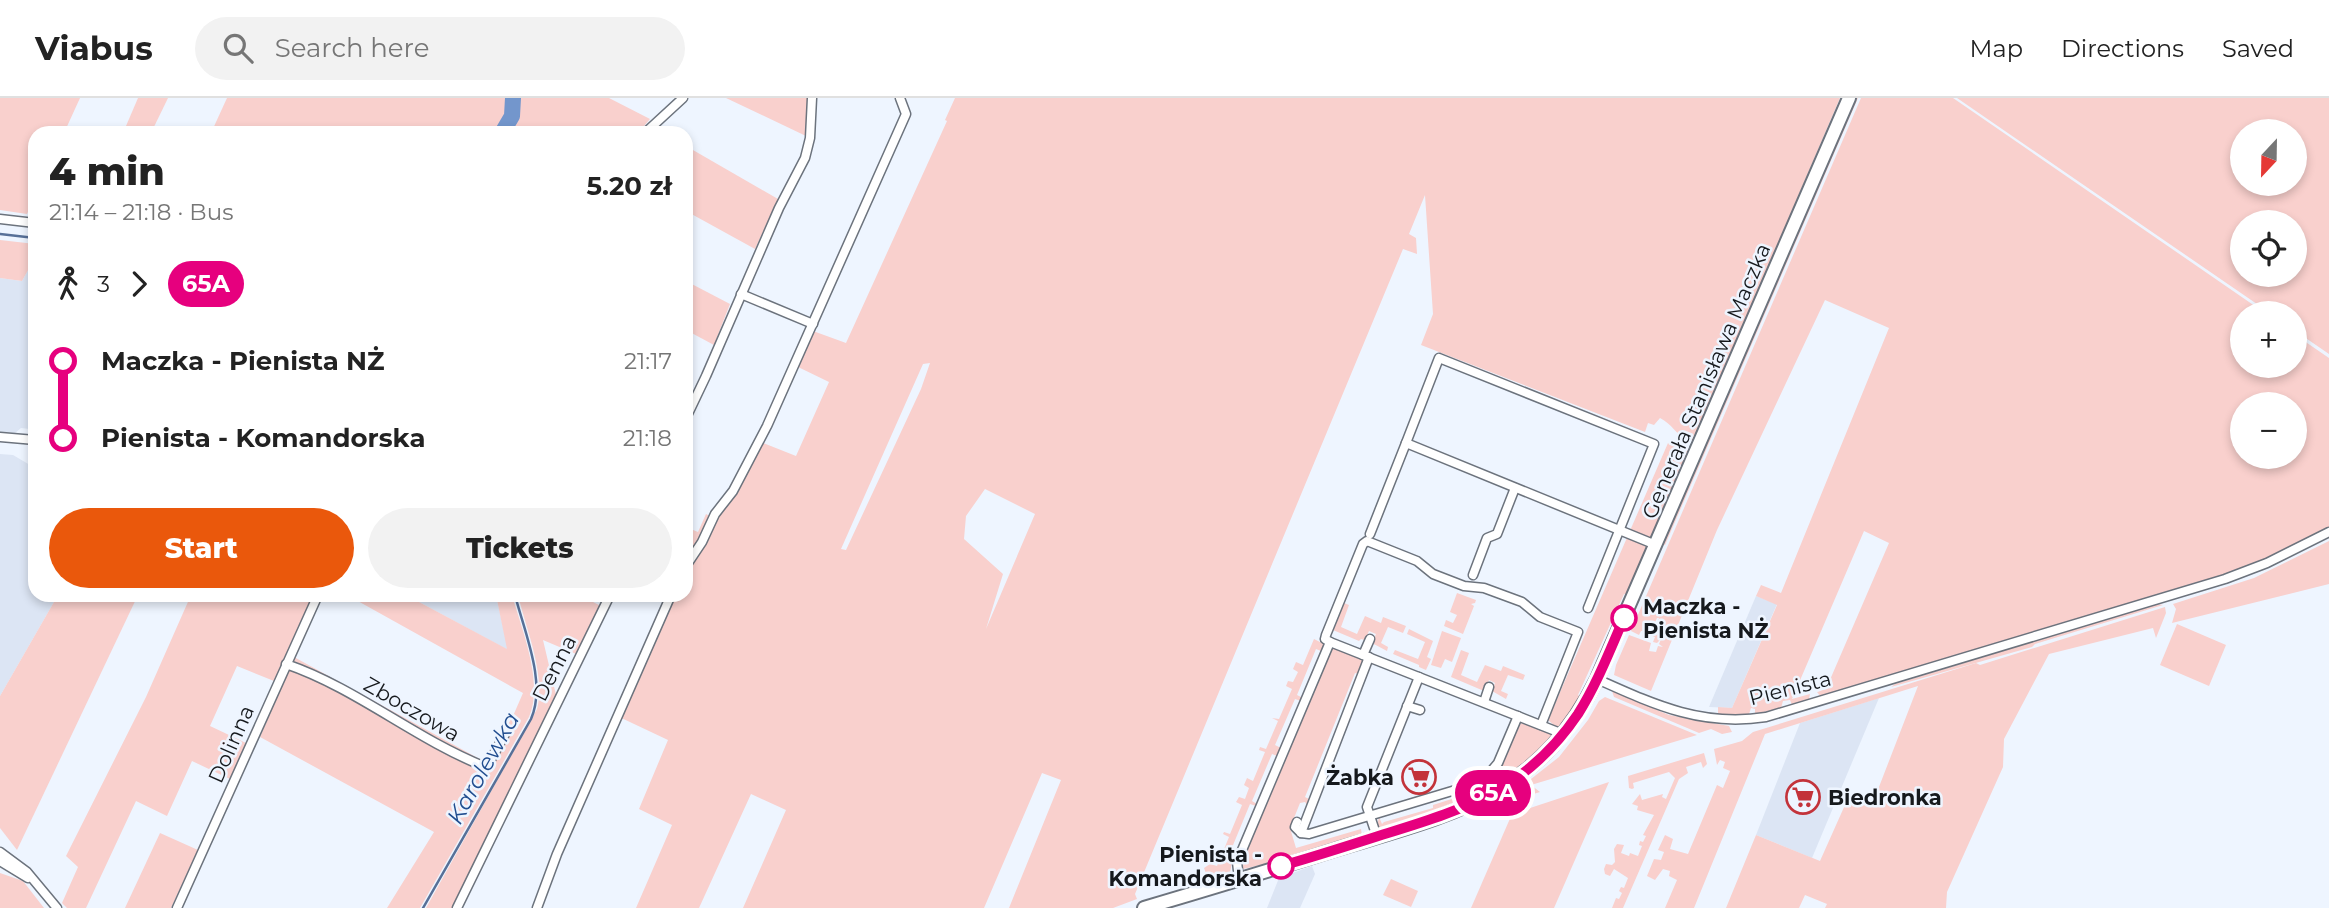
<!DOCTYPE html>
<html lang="en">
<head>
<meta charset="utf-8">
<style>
	body { margin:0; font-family:Montserrat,sans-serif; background:#f2f2f2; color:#222; height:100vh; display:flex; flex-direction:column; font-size:26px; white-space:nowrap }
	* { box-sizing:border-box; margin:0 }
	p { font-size:23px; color:#767676 }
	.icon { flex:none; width:38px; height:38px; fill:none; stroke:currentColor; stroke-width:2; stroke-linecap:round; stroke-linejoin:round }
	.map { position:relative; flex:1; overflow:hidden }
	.panel { position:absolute; left:28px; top:28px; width:665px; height:476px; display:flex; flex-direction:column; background:#fff; border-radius:21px; box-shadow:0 4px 10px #0003 }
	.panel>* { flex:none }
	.badge { padding:0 14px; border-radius:23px; font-size:24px; line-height:46px }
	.needle { width:46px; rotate:202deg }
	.buttons { position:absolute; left:2230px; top:21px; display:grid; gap:14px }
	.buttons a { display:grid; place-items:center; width:77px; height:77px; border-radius:50%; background:#fff; box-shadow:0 4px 10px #0003; font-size:35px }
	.map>.badge { position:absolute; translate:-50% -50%; box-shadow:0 0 0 4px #fff }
	.legs { display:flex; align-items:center; gap:10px; height:77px; padding:0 21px; font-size:23px }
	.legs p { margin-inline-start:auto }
	.head { display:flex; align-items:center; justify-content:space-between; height:119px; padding:0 21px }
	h1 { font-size:38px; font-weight:800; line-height:52px }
	.cta { display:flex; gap:14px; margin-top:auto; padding:14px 21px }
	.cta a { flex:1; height:80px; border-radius:42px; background:#ea580c; color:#fff; font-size:28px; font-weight:800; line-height:80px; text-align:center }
	.cta a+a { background:#f2f2f2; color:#222 }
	ul { padding:0 21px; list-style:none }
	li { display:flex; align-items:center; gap:24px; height:77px; font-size:26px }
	li i { display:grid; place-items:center; width:10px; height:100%; margin:0 9px; background:currentColor }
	li i::after { content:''; width:18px; height:18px; margin:-9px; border:5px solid; border-radius:50%; background:#fff }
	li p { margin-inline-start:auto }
	li:first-child i { background:linear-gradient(#0000 50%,currentColor 0) }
	li:last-child i { background:linear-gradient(currentColor 50%,#0000 0) }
	header { display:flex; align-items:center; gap:42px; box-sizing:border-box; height:98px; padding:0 35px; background:#fff; border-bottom:2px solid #e0e0e0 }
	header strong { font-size:33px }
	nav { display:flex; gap:38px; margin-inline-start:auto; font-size:24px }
	.search { width:490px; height:63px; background:#f2f2f2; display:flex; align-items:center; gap:18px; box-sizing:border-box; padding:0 24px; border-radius:38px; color:#767676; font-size:26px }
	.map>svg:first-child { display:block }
</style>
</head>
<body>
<header>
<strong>Viabus</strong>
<div class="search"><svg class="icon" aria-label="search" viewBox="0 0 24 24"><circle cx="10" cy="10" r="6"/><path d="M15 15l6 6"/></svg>Search here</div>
<nav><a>Map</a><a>Directions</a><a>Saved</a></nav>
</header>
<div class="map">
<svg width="2329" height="810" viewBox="0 0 2329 810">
	<rect width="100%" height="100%" fill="#eef5ff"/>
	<g fill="#dce5f4">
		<path d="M 35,164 L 35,336 L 30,331 L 21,330 L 15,335 L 0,334 L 0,180 L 22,183 L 32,165 Z"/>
		<path d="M 0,356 L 13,357 L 35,370 L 35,497 L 58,497 L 0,598 Z"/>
		<path d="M 406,497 L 496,497 L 508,552 Z"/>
		<path d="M 1756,498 L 1777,506 L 1732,610 L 1709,609 Z"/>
		<path d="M 1879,600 L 1812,760 L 1756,737 L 1800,625 Z"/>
		<path d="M 1312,768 L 1315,776 L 1300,810 L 1267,810 L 1279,780 Z"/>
	</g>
	<g fill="#f9d0cd" fill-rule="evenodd">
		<path d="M 0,0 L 80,0 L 64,35 L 35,35 L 35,99 L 27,116 L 0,112 Z"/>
		<path d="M 138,0 L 168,0 L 151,35 L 123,35 Z"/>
		<path d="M 227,0 L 609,0 L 650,21 L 638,35 L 211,35 Z"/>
		<path d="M 726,0 L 809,0 L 806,38 Z"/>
		<path d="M 955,0 L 1840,0 L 1694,342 L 1687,343 C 1676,336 1672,326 1660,320 L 1654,327 L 1648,325 L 1645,334 L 1421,247 L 1433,216 L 1425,97 L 1409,136 L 1416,140 L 1417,156 L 1403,151 L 1135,796 L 1137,801 L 1113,810 L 1009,810 L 1061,682 L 1042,675 L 984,810 L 743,810 L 786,712 L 751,696 L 699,810 L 636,810 L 672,727 L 639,711 L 668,642 L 615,617 L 667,497 L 686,497 L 688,474 L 686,429 L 698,434 L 706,416 L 715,421 L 737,396 L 761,344 L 796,358 L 829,284 L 796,268 L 813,233 L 846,245 L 947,23 L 945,22 ZM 930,265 L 921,291 L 846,452 L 841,451 L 923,266 ZM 985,391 L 1035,416 L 986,531 L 1003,476 L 964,441 L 966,418 Z"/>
		<path d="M 1855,0 L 1858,0 L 1665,447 L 1662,446 Z"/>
		<path d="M 1861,0 L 1953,0 L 2265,215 L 2242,215 L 2242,268 L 2294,268 L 2294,236 L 2329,260 L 2329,429 L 2265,461 L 2221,478 L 1821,599 L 1817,594 L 1826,591 L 1889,445 L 1864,433 L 1792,601 L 1810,596 L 1809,601 L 1792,607 L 1790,602 L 1783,603 L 1781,610 L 1755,616 L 1755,611 L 1751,610 L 1749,616 L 1718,616 L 1718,609 L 1732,610 L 1777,507 L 1756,498 L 1761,487 L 1781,495 L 1889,230 L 1825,202 L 1717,432 L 1651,593 L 1614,577 L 1616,567 L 1629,537 L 1651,545 L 1649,553 L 1656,554 L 1658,548 L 1663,549 L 1659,546 L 1661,541 L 1657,545 L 1653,544 L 1655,539 L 1652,538 L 1659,520 L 1657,520 L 1650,537 L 1647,536 L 1645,540 L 1642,539 L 1643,533 L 1641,533 L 1639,537 L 1631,533 ZM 2242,306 L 2294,306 L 2294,359 L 2242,359 Z"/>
		<path d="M 1957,0 L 2329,0 L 2329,256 L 2294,232 L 2294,215 L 2270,215 ZM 2294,33 L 2294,86 L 2242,86 L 2242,33 ZM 2242,124 L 2294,124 L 2294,177 L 2242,177 Z"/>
		<path d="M 686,48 L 778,101 L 755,151 L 686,113 Z"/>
		<path d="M 0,142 L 35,146 L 35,164 L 32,165 L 22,183 L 0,180 Z"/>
		<path d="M 686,183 L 730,206 L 714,247 L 686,232 Z"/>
		<path d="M 1668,345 L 1690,352 L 1628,497 L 1624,496 L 1578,597 L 1582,600 L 1569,620 L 1561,628 L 1555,628 L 1548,622 Z"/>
		<path d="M 2329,443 L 2329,486 L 2172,525 L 2176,511 L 2173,506 L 2254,480 Z"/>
		<path d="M 1457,495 L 1476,502 L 1475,505 L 1471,506 L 1474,508 L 1463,536 L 1444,528 L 1446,522 L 1453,525 L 1457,517 L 1450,514 Z"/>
		<path d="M 58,497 L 138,497 L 17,752 L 0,730 L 0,598 Z"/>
		<path d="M 191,497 L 313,497 L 274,583 L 237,568 L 210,628 L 246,645 L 230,681 L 192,663 L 167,718 L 136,703 L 86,810 L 67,810 L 62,805 L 78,769 L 66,758 L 146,599 Z"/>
		<path d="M 347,497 L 406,497 L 507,551 L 496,497 L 512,497 C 522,532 544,585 529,619 L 420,810 L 387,810 L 434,734 L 260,639 L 294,559 L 485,664 L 513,618 L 523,595 Z"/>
		<path d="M 518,497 L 579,497 L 601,508 L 576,556 L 543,542 L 556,597 L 452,810 L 426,810 L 537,611 C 546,577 526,531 518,497 Z"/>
		<path d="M 1344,505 L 1349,507 L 1341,529 L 1357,536 L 1365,518 L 1381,525 L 1383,519 L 1406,528 L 1403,535 L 1388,529 L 1381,545 L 1388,549 L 1387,553 L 1372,545 L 1376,536 L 1369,533 L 1365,542 L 1361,541 L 1359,543 L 1333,532 Z"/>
		<path d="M 2157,506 L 2163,507 L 2035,546 L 2032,549 L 1891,589 L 1895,586 Z"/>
		<path d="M 2165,509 L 2166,515 L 2156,540 L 2153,530 L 2049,556 L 2004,641 L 2003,669 L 1947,794 L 1946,810 L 1825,810 L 1827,806 L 1805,797 L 1799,810 L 1726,810 L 1756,737 L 1820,763 L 1849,698 L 1872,707 L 1918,588 L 1765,636 L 1694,810 L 1665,810 L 1677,782 L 1669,778 L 1670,773 L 1663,771 L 1655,782 L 1647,778 L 1654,761 L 1661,762 L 1664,754 L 1658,752 L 1665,737 L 1673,741 L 1670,751 L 1688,756 L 1717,687 L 1723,690 L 1730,673 L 1723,670 L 1725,664 L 1720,662 L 1717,667 L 1714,651 L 1742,643 L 1753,634 L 1976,565 L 1980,567 Z"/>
		<path d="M 2177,526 L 2226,547 L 2209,588 L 2160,567 Z"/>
		<path d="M 1409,531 L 1433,543 L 1427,559 L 1431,561 L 1426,572 L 1419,569 L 1419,567 L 1393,556 L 1395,552 L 1418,561 L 1425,544 L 1407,536 Z"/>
		<path d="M 1442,533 L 1461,540 L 1452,564 L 1445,561 L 1441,570 L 1431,567 Z"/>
		<path d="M 1314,541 L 1324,546 L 1321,553 L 1316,551 L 1297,597 L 1303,600 L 1301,603 L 1295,601 L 1275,647 L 1281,650 L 1277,658 L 1272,656 L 1252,703 L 1257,706 L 1256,708 L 1250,706 L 1231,752 L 1237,755 L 1232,764 L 1230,775 L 1208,781 L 1204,770 L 1210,766 L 1217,768 L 1229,739 L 1223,736 L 1224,734 L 1230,736 L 1242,707 L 1236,704 L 1239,699 L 1245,701 L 1249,690 L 1244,687 L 1247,680 L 1253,683 L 1265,654 L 1259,652 L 1260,649 L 1266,651 L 1278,623 L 1272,620 L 1279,621 L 1292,591 L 1286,588 L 1288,583 L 1293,584 L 1298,574 L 1293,571 L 1296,564 L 1303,567 Z"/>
		<path d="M 1334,549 L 1360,559 L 1363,565 L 1359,576 L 1355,575 L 1305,699 L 1309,701 L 1308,708 L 1305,704 L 1300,705 L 1290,730 L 1296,750 L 1361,731 L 1362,738 L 1282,762 L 1243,771 L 1241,765 L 1331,550 Z"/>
		<path d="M 1461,552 L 1469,555 L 1461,577 L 1477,584 L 1485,567 L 1501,573 L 1503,568 L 1525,577 L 1523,582 L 1508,577 L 1501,593 L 1508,596 L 1506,601 L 1492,593 L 1495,585 L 1489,582 L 1484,593 L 1451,579 Z"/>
		<path d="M 1612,593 L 1669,617 L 1729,628 L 1732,634 L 1722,636 L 1711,631 L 1699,635 L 1614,599 Z"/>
		<path d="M 1605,599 L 1697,637 L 1531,687 L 1540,694 L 1498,707 L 1559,659 L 1588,622 L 1599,603 Z"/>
		<path d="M 1521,625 L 1551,635 L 1552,639 C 1546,649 1537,655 1528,662 C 1492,693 1462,704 1419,722 L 1417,719 L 1381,730 L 1377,728 L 1379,719 L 1382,726 L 1384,724 L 1433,710 L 1433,707 L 1461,698 L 1460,695 L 1469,692 L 1470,695 L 1487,686 L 1495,677 Z"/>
		<path d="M 1704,655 L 1707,666 L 1703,670 L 1701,664 L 1686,669 L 1688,675 L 1679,681 L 1623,810 L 1612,810 L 1616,800 L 1619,801 L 1622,795 L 1619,793 L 1621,789 L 1624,790 L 1628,780 L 1614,771 L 1610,778 L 1605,776 L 1604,771 L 1606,766 L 1612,767 L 1615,764 L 1614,751 L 1617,746 L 1624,747 L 1621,755 L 1629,758 L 1630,755 L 1638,758 L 1642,748 L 1639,747 L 1640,743 L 1643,744 L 1646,738 L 1643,737 L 1654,717 L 1637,712 L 1638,708 L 1632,706 L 1640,696 L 1642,702 L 1663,696 L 1662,699 L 1666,701 L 1675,680 L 1669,674 L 1633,685 L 1634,690 L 1632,691 L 1629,690 L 1628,678 Z"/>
		<path d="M 1609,684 L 1554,810 L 1471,810 L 1512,716 Z"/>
		<path d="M 160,735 L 198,752 L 171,810 L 125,810 Z"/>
		<path d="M 0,775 L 23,783 L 44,810 L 0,810 Z"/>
		<path d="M 1391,781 L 1418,793 L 1411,809 L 1383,797 Z"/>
	</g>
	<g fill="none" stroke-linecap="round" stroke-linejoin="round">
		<g stroke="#577098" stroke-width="2.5">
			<path d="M 0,136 L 35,140"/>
			<path d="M 423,810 L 531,621 C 547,585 524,533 515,497"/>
		</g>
		<path stroke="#7396cc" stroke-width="16" d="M 502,35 L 512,18 L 513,0"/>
		<g stroke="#6c737d" stroke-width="11">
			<g id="street">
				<path d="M 645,35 L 683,0"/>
				<path d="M 0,121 L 35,125"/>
				<path d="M 741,196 L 813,226"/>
				<path d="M 686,320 L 706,278 L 779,110 L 805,60 L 810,40 L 812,0"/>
				<path d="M 0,339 L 35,342"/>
				<path d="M 1406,345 L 1439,260 L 1654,346 L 1588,510"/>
				<path d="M 1370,436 L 1406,345 L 1656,447"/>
				<path d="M 686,468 L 702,444 L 715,416 L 733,393 L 767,328 L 906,16 L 900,0"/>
				<path d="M 1473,477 L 1487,440 L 1497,436 L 1515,390"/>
				<path d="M 1330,544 L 1563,636"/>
				<path d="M 1363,557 L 1370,541"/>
				<path d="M 1369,559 L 1301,735 L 1309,736 L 1482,684 L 1498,665 L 1518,618"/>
				<path d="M 286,566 C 356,590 414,640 483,668 L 489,665 L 506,634"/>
				<path d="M 1597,581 C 1655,607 1702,629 1766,619 L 2225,481 L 2267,465 L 2329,434"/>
				<path d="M 1484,604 L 1489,589"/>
				<path d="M 1407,608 L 1420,612"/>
				<path d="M 1297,724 L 1295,729 L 1301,735"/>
				<path d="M 1377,739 L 1367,709 L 1419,579"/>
				<path d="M 0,754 L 27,774 L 57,810"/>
				<path d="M 0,763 L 28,780"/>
				<path d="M 1239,781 L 1237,764 L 1330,544 L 1325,541 L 1326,537 L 1363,446 L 1367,443 L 1417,463 L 1433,476 L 1464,488 L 1484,490 L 1522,504 L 1540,519 L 1578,534 L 1541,627"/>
				<path d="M 177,810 L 318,497"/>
				<path d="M 457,810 L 610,497"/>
				<path d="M 537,810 L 557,756 L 671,497"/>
			</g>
		</g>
		<g stroke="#6c737d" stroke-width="16">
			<path id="secondary" d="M 1144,810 C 1208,791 1271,772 1334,752 C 1449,717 1539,700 1597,581 L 1849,0"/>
		</g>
		<use href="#street" stroke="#fff" stroke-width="8"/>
		<use href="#secondary" stroke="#fff" stroke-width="12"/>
	</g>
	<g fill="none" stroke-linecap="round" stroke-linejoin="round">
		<g stroke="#fff" stroke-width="16">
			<path id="line-1" d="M 1281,768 C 1317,758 1353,746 1388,735 C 1469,710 1528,690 1578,616 C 1597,586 1610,552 1624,520"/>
		</g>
		<use href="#line-1" stroke="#e6007e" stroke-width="10"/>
	</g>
	<defs>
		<g id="supermarket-ring" transform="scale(1.75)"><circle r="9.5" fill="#eef5ff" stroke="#c3333a" stroke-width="1.5"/><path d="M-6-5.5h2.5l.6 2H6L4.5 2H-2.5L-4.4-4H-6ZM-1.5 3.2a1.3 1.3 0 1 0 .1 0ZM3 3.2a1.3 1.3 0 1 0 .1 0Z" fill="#c3333a"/></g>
	</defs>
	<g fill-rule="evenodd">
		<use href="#supermarket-ring" x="1419" y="679"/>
		<use href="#supermarket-ring" x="1803" y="699"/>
	</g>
	<g fill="#fff" stroke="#e6007e" stroke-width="3.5">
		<circle cx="1624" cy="520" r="12"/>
		<circle cx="1281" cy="768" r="12"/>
	</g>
	<g text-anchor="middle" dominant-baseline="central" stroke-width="5" stroke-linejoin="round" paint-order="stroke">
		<g font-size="21" fill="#16191d" stroke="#eef5ff">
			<text transform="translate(1706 283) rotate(-67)">Generała Stanisława Maczka</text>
			<text transform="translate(554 570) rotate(-63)">Denna</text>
			<text transform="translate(1790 590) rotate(-14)">Pienista</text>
			<text transform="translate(412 611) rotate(30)">Zboczowa</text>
			<text transform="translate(231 646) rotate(-66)">Dolinna</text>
		</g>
		<g font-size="21" font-weight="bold" fill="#16191d" stroke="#eef5ff" text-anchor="start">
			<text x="1643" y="508">Maczka -<tspan x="1643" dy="24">Pienista NŻ</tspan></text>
			<text x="1262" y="756" text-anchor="end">Pienista -<tspan x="1262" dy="24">Komandorska</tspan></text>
		</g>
		<g font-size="21" font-weight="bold" fill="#16191d" stroke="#eef5ff" text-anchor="end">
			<text x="1394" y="679">Żabka</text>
			<text x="1828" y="699" text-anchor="start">Biedronka</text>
		</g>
		<g font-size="23" font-style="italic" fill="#214d8f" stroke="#eef5ff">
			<text transform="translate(483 670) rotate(-61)">Karolewka</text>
		</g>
	</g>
</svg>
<div class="buttons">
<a><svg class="needle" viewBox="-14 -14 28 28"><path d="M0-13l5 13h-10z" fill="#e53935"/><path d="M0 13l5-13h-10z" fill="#767676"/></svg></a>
<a><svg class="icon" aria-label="locate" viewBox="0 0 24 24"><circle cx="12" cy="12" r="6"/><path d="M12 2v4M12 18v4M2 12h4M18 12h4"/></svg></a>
<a>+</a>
<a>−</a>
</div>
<b class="badge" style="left:1493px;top:695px;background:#e6007e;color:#fff">65A</b>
<section class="panel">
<div class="head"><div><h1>4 min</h1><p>21:14 – 21:18 · Bus</p></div><b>5.20 zł</b></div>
<div class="legs"><svg class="icon" aria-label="walk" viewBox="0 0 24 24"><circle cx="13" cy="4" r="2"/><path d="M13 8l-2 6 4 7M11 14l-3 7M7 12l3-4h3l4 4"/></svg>3<svg class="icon" aria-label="forward" viewBox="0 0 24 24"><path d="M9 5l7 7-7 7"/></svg><b class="badge" style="background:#e6007e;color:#fff">65A</b></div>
<ul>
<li><i style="color:#e6007e"></i><b>Maczka - Pienista NŻ</b><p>21:17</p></li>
<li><i style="color:#e6007e"></i><b>Pienista - Komandorska</b><p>21:18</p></li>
</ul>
<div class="cta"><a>Start</a><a>Tickets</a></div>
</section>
</div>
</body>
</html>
